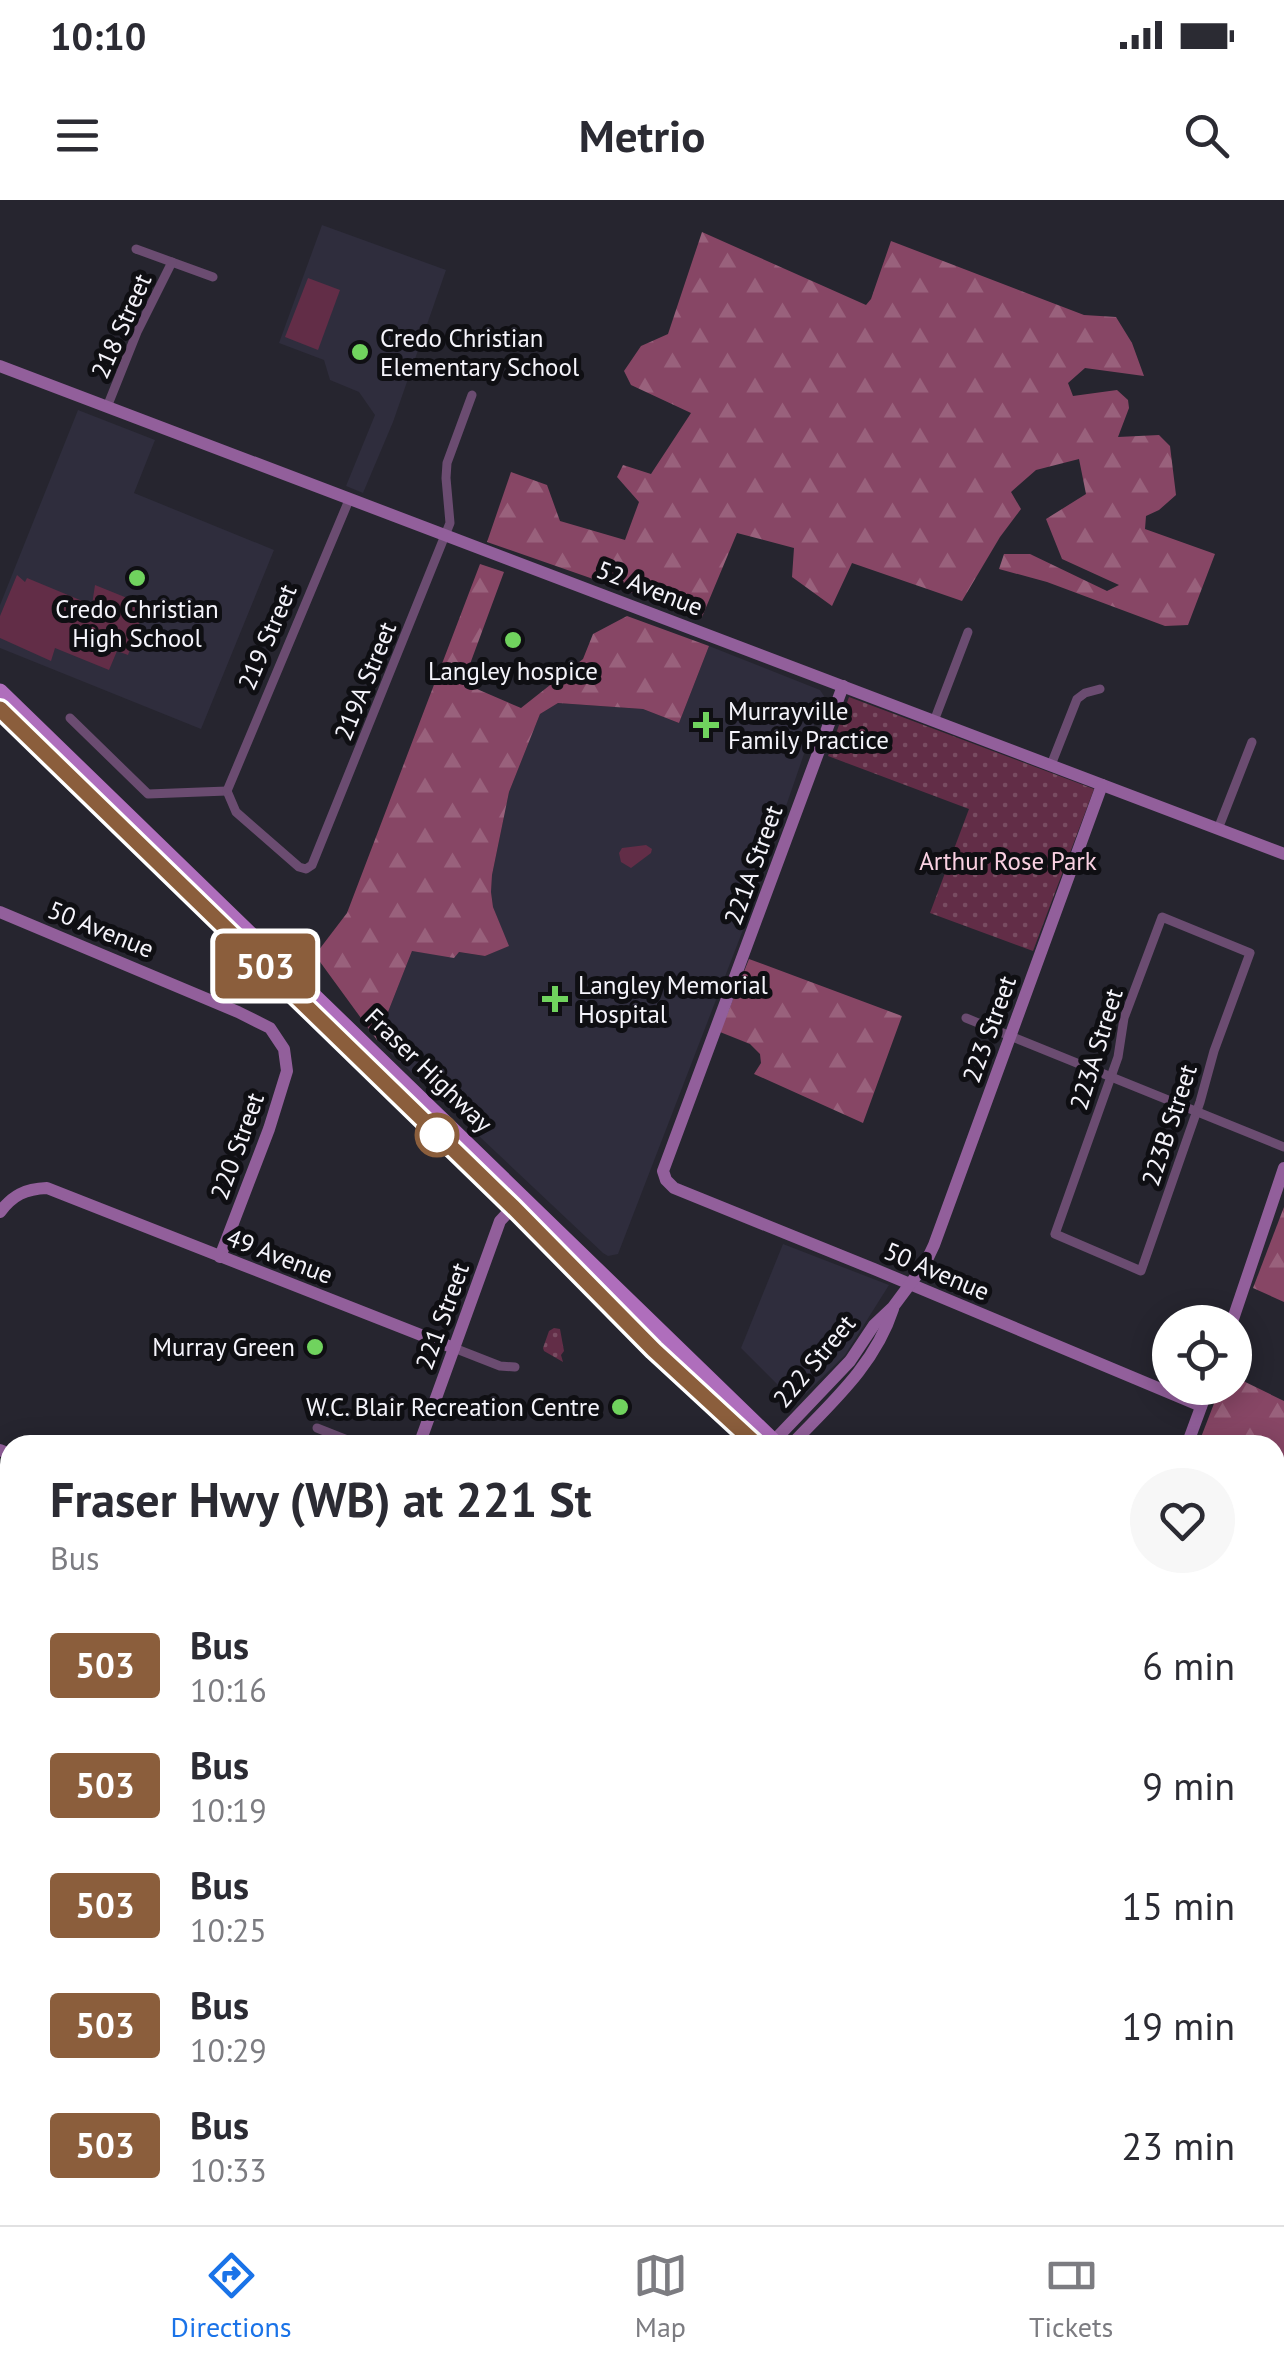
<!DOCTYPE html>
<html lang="en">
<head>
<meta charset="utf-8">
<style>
	body { margin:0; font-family:"PT Sans",sans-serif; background:#f7f7f7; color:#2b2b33; height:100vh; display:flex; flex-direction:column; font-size:38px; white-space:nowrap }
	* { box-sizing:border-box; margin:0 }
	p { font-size:32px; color:#7c7c81 }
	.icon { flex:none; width:55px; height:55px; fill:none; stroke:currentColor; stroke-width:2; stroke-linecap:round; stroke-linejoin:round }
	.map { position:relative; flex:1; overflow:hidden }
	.side { position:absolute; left:0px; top:1235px; width:1285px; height:790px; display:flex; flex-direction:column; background:#fff; border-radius:30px 30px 0 0; box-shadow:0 5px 25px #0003 }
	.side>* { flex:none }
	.badge { padding:0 20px; border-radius:8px; font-size:35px; line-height:65px }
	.buttons { position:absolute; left:1152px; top:1105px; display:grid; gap:20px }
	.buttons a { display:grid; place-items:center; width:100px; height:100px; border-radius:50%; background:#fff; box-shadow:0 5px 25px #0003; font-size:50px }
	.map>.badge { position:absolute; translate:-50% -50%; box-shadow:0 0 0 5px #fff }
	.round { display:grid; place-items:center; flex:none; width:105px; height:105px; border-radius:52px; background:#f7f7f7 }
	.headline { display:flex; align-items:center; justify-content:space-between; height:170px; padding:0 50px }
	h1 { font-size:48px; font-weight:800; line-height:75px }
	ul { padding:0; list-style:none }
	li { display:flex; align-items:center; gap:30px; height:120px; padding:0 50px }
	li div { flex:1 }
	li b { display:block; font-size:38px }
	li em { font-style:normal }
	li .badge { min-width:110px; font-weight:700; text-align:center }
	.status { display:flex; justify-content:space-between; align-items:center; height:70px; padding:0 50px; background:#fff; direction:ltr }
	.status svg { height:28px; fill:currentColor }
	header { display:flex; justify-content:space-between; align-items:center; height:130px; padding:0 50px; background:#fff; font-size:45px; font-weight:800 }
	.menu { display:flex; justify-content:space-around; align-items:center; height:140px; border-top:2px solid #e1e1e2; background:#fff; font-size:28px; color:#7c7c81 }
	.menu a { display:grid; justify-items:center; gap:5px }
	.menu .current { color:#1a73e8 }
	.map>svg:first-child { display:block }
</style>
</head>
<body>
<div class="status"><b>10:10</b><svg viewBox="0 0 49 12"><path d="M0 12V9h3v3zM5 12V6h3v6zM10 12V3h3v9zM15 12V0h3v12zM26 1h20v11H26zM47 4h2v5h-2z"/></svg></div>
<header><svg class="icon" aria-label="menu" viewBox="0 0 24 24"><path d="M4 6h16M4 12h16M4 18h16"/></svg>Metrio<svg class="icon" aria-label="search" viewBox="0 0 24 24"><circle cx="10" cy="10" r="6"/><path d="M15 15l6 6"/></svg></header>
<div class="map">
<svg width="1284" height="2025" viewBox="0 0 1284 2025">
	<defs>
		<pattern id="industrial-furrows" width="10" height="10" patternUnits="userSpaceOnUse" patternTransform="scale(2.5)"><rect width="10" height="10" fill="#2f2d3d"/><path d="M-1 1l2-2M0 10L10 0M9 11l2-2" fill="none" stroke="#444250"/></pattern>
		<pattern id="grass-dots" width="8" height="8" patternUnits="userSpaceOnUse" patternTransform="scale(2.5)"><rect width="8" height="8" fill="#622d47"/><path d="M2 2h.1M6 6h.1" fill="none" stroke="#794c62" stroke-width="1.8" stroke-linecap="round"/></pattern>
		<pattern id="forest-firs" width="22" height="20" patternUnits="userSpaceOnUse" patternTransform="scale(2.5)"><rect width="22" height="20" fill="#874665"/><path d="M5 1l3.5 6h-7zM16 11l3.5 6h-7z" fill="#99617c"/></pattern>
	</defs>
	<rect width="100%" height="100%" fill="#26252f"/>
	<g fill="#2f2d3d">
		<path d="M 322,25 L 446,70 L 393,222 L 363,293 L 346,286 L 375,215 L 359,192 L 330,180 L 324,160 L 279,143 Z"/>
		<path d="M 78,210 L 155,240 L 134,293 L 274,350 L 201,529 L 0,448 L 0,405 Z"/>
		<path d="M 709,446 L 820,490 L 824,496 L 746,722 L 618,1054 L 608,1056 L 603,1053 L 377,840 L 412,751 L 454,757 L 458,752 L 485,756 L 508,746 L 493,707 L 491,692 L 492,675 L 509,592 L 540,514 L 558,503 L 643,509 L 679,523 Z"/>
		<path d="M 783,1044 L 889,1085 L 845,1155 L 796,1203 L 741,1148 Z"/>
		<path d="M 1276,1866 L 1284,1876 L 1284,2025 L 1214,2025 L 1218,2015 L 1275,2015 Z"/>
		<path d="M 160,2015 L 248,2015 L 259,2025 L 156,2025 Z"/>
	</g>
	<path fill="url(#industrial-furrows)" d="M 895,2015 L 1165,2015 L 1167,2020 L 1189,2025 L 891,2025 Z"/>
	<g fill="url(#grass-dots)">
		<path d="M 849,497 L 1094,589 L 1033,751 L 930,713 L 969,609 L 828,556 Z"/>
		<path d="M 554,1128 L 560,1129 L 564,1151 L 561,1155 L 563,1162 L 544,1151 L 543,1148 L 549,1131 Z"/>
	</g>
	<g fill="url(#forest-firs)">
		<path d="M 702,32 L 866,105 L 871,99 L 891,41 L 1084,115 L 1116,117 L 1132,143 L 1144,176 L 1085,168 L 1068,183 L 1073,196 L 1117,190 L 1128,200 L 1129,208 L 1118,237 L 1159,235 L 1170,246 L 1176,295 L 1159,310 L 1146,316 L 1145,329 L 1215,354 L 1188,425 L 1165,426 L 1047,382 L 999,369 L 1004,354 L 1030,354 L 1107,391 L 1119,385 L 1062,359 L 1046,319 L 1086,294 L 1079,259 L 1036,270 L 1011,292 L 1021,309 L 1000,337 L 962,401 L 852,363 L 832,406 L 792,377 L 794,348 L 737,333 L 702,417 L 487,342 L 511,272 L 547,285 L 560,321 L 625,340 L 639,302 L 617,277 L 623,265 L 651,274 L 691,213 L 631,185 L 624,171 L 641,146 L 668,134 Z"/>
		<path d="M 480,364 L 504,372 L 463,483 L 521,508 L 583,459 L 593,434 L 627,416 L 709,446 L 679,523 L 643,509 L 558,503 L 540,514 L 509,592 L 492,675 L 491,692 L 493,707 L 509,746 L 485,756 L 459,752 L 454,758 L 412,751 L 377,840 L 315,755 L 347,713 Z"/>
		<path d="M 749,759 L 902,816 L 863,923 L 754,874 L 761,863 L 760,854 L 750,844 L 720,832 Z"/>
		<path d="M 1284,1007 L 1284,1102 L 1253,1088 Z"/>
		<path d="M 1235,1177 L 1284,1201 L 1284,1452 L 1275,1449 L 1275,1245 L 1198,1245 L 1220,1188 L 1235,1188 Z"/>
		<path d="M 1284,1506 L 1284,1697 L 1275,1694 L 1275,1522 Z"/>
	</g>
	<g fill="#622d47">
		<path d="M 308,78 L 340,90 L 318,150 L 285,137 Z"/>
		<path d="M 17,375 L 25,382 L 27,378 L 92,405 L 95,385 L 142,404 L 143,413 L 128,455 L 117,451 L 109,470 L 55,448 L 51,461 L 0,438 L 0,416 Z"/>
		<path d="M 646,645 L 652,649 L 651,653 L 631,668 L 621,662 L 619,653 L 622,648 Z"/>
	</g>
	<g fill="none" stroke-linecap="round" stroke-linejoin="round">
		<g stroke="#6b4c71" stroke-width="9">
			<path d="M 136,49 L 213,77"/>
			<path d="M 107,207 L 137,132 L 172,62"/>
			<path d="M 70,518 L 148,594 L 227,591"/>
			<path d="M 934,521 L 968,432"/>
			<path d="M 1051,565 L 1077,499 L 1085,493 L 1100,489"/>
			<path d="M 227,591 L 236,612 L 299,667 L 306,669 L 312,665 L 450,323 L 446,278 L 447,263 L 472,195"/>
			<path d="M 227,591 L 349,300"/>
			<path d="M 1218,629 L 1252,542"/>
			<path d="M 1162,717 L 1250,753 L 1214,851 L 1200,902 L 1141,1071 L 1055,1034 L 1118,857 L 1124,818 Z"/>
			<path d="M 966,818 L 1284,947"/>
			<path d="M 454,1148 L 500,1166 L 515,1167"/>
			<path d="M 317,1228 L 360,1245"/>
			<path d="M 0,1626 L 10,1620"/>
			<path d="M 0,1852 L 10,1844"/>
			<path d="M 548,2015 L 546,2020 L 558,2025"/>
			<path d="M 800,2015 L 824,2025"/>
			<path d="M 96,2025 L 101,2015"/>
			<path d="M 751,2025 L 755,2015"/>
			<path d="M 882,2025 L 886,2015"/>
		</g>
		<g stroke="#925f9b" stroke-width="12">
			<path d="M 0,166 L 1284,654"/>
			<path d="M 843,486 L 663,971 L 666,980 L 674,988 L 874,1069 L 1201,1206"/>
			<path d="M 0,712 L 238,812 L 270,828 L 284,849 L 287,871 L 269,929 L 220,1057"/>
			<path d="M 0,1012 C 13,995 25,989 47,988 L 454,1148"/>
			<path d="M 1232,1122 L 1284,968"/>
			<path d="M 419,1245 L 500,1021 L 513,1007"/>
			<path d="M 770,1245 L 850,1161 L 874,1125 L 893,1107 L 925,1064 L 934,1045 L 1102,585"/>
			<path d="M 791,1245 C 831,1203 875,1165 893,1109"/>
			<path d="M 1187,1245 L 1208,1188"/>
			<path d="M 0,1250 L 10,1254"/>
			<path d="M 0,1569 L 10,1594"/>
			<path d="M 1275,1702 L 1284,1705"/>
			<path d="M 259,2015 L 270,2025"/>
			<path d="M 454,2025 L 458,2015"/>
		</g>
		<g stroke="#af6ebc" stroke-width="15">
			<path d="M 0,491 L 778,1245"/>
			<path d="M 0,509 L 513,1007 L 654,1150 L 757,1245"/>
			<path d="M 1275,1820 L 1284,1830"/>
			<path d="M 1275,1843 L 1284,1854"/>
		</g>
	</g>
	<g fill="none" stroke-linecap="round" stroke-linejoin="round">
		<g stroke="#fff" stroke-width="22">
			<path id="line" d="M 0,509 L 513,1007 L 654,1150 L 757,1245"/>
		</g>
		<use href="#line" stroke="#8b5e3c" stroke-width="15"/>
	</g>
	<g fill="#70d35e" stroke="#0f0f13" stroke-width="4">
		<circle cx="360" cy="152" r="10"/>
		<circle cx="137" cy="378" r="10"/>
		<circle cx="513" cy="440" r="10"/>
		<path d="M701 510h10v10h10v10h-10v10h-10v-10h-10v-10h10z"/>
		<path d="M550 784h10v10h10v10h-10v10h-10v-10h-10v-10h10z"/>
		<circle cx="315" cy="1147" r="10"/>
		<circle cx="620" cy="1207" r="10"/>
	</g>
	<circle fill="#fff" stroke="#8b5e3c" stroke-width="5" cx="437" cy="935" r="20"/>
	<g text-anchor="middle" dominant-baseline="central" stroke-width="10" stroke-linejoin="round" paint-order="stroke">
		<g font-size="25" fill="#f5f4fb" stroke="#0f0f13">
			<text transform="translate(121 126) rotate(-66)">218 Street</text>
			<text transform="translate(650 388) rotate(21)">52 Avenue</text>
			<text transform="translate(267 437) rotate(-67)">219 Street</text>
			<text transform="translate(365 481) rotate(-68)">219A Street</text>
			<text transform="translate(753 665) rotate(-70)">221A Street</text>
			<text transform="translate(101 729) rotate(22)">50 Avenue</text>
			<text transform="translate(989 829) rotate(-70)">223 Street</text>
			<text transform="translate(1096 849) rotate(-73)">223A Street</text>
			<text transform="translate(429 870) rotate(44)">Fraser Highway</text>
			<text transform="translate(1169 925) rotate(-72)">223B Street</text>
			<text transform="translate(237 946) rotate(-70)">220 Street</text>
			<text transform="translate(280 1056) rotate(21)">49 Avenue</text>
			<text transform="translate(937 1071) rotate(23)">50 Avenue</text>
			<text transform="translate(442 1116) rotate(-70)">221 Street</text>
			<text transform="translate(814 1161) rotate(-50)">222 Street</text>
		</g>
		<g font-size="25" fill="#f5f4fb" stroke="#0f0f13" text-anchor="start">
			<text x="380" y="138">Credo Christian<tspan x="380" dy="29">Elementary School</tspan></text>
			<text x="137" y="409" text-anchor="middle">Credo Christian<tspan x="137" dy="29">High School</tspan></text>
			<text x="513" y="471" text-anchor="middle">Langley hospice</text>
			<text x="728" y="511">Murrayville<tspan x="728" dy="29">Family Practice</tspan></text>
			<text x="578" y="785">Langley Memorial<tspan x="578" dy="29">Hospital</tspan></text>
			<text x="295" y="1147" text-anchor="end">Murray Green</text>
			<text x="600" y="1207" text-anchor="end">W.C. Blair Recreation Centre</text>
		</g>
		<g font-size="25" fill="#fad1e2" stroke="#0f0f13">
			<text x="1008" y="661">Arthur Rose Park</text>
		</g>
	</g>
</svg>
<div class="buttons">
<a><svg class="icon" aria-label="locate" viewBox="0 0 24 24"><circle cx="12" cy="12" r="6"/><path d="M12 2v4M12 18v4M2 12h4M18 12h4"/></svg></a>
</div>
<b class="badge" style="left:265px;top:766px;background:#8b5e3c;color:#fff">503</b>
<section class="side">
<div class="headline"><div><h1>Fraser Hwy (WB) at 221 St</h1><p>Bus</p></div><a class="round"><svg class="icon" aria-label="heart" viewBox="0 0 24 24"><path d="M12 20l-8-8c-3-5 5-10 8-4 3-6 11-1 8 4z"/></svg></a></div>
<ul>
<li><span class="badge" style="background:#8b5e3c;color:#fff">503</span><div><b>Bus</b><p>10:16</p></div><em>6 min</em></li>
<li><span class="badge" style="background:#8b5e3c;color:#fff">503</span><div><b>Bus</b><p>10:19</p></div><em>9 min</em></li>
<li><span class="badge" style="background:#8b5e3c;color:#fff">503</span><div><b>Bus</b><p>10:25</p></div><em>15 min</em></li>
<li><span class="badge" style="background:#8b5e3c;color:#fff">503</span><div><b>Bus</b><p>10:29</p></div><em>19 min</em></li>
<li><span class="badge" style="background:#8b5e3c;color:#fff">503</span><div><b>Bus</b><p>10:33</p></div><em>23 min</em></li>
</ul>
</section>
</div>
<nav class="menu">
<a class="current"><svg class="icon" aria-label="directions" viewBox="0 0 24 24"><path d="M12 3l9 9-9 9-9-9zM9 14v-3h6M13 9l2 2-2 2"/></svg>Directions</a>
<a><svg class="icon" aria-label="map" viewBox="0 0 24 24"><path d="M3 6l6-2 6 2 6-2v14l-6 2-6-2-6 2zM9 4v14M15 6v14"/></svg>Map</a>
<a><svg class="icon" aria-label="tickets" viewBox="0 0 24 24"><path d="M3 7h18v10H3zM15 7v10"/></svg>Tickets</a>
</nav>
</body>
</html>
